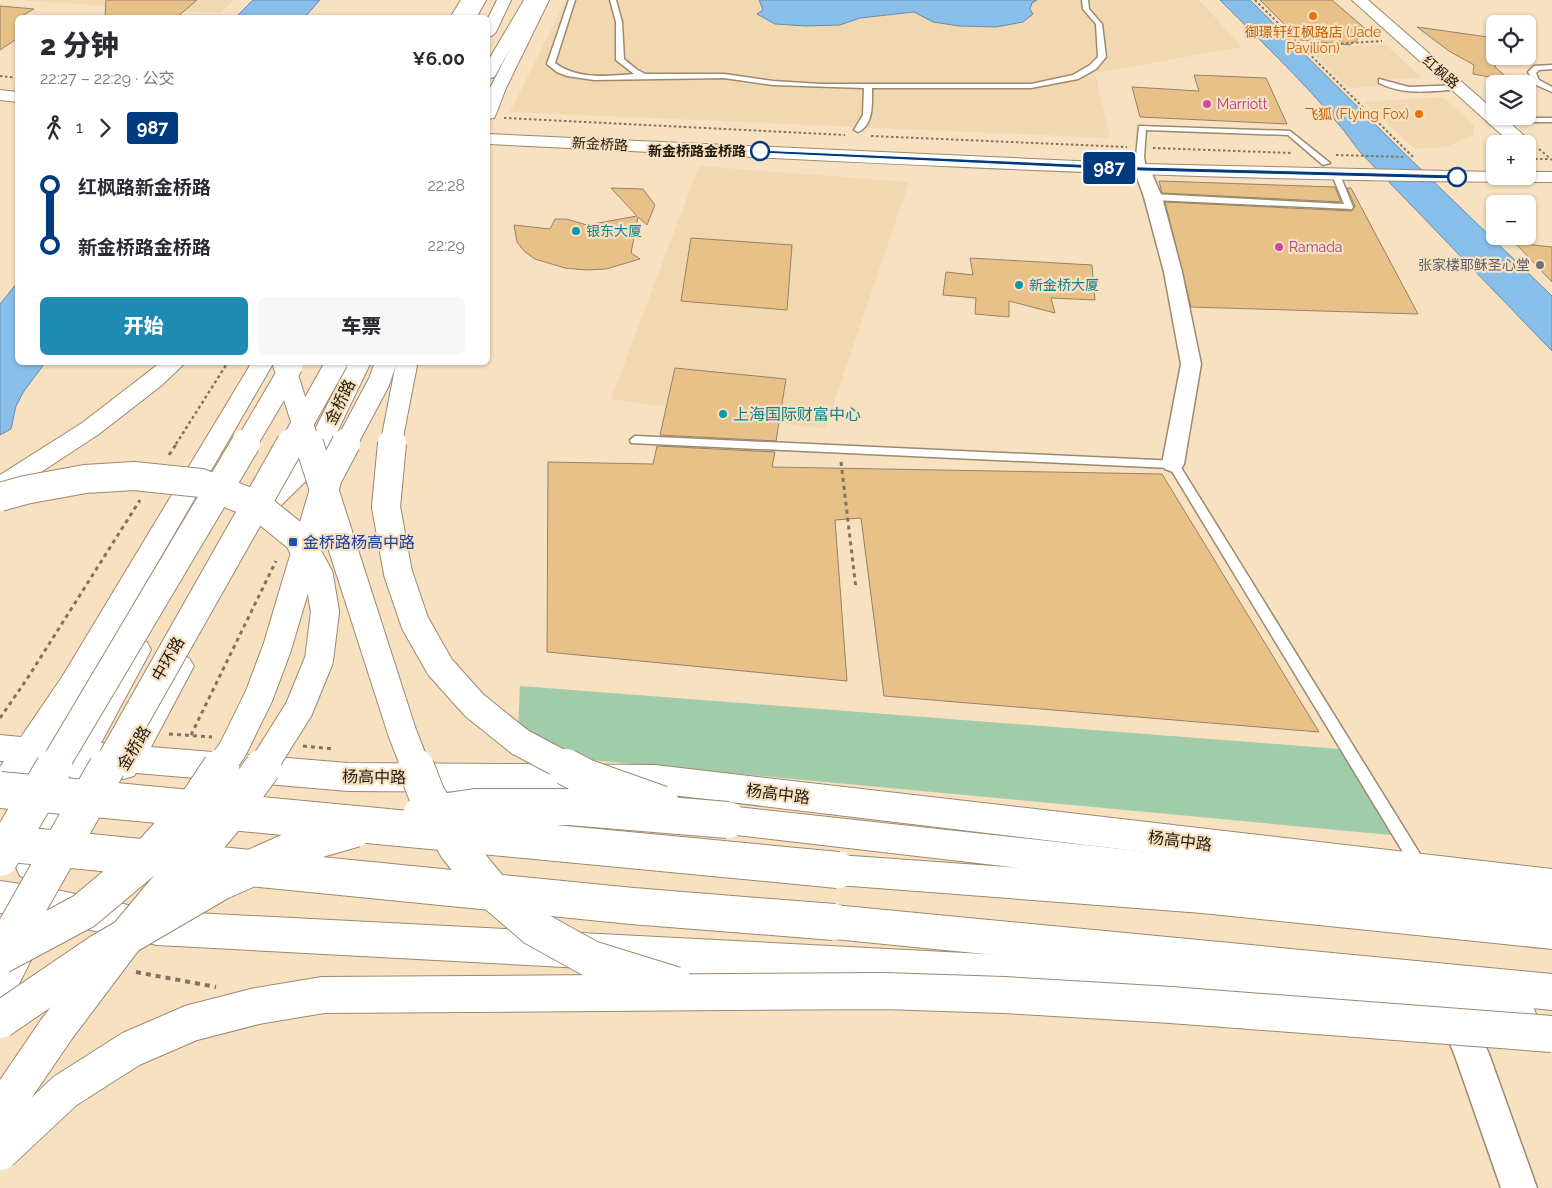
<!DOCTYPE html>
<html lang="zh">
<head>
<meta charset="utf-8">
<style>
	body { margin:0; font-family:Raleway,"Noto Sans SC",sans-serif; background:#f7f7f7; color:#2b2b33; height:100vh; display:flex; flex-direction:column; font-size:19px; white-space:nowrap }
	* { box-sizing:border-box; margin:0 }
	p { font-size:16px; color:#7c7c81 }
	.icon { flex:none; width:28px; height:28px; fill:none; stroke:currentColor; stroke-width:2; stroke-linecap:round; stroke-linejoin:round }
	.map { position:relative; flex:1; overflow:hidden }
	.drawer { position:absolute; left:15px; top:15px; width:475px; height:350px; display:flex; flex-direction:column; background:#fff; border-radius:8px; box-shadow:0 1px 4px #0004 }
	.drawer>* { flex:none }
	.badge { padding:0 10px; border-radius:4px; font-size:18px; line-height:32px }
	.tools { position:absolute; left:1486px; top:15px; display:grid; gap:10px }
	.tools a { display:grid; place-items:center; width:50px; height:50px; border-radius:8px; background:#fff; box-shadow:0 1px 4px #0004; font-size:25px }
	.map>.badge { position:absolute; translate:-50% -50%; box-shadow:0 0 0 2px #fff }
	.legs { display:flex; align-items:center; gap:8px; height:55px; padding:0 25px; font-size:16px }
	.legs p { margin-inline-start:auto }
	.headline { display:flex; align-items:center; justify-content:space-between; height:85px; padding:0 25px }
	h1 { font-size:28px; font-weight:800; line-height:38px }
	.cta { display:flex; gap:10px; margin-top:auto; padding:10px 25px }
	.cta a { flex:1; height:58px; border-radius:8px; background:#1e8cb2; color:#fff; font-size:20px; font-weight:800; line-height:58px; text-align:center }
	.cta a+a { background:#f7f7f7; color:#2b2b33 }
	ul { padding:0 25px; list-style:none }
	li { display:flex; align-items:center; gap:18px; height:60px; font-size:19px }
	li i { display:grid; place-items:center; width:8px; height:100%; margin:0 6px; background:currentColor }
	li i::after { content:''; width:12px; height:12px; margin:-6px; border:4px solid; border-radius:50%; background:#fff }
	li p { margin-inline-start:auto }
	li:first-child i { background:linear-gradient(#0000 50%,currentColor 0) }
	li:last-child i { background:linear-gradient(currentColor 50%,#0000 0) }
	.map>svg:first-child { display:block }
</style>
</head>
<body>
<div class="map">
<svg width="1552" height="1188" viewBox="0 0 1552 1188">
	<rect width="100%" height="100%" fill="#f7e1c1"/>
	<g fill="#f2d8b1">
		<path d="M 18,0 L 234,0 L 221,13 Z"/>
		<path d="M 566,0 L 1199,0 L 1242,47 L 1095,73 L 1110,138 L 510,112 Z"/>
		<path d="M 1386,45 L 1422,78 L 1376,80 L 1383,86 L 1349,88 L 1313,53 L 1324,47 Z"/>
		<path d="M 1443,97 L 1474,126 L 1473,135 L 1446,147 L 1415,149 L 1364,102 Z"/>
		<path d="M 699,166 L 909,182 L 825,429 L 611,399 Z"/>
	</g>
	<path fill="#a0cca9" d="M 520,686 L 1340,749 L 1391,835 L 517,753 Z"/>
	<g fill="#88beea" stroke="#698ca8">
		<path d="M 253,0 L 320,0 L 305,17 L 236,17 Z"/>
		<path d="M 759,0 L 1037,0 L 1032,3 L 1030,9 L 1033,14 L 1023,22 L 996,27 L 959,26 L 933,22 L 914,12 L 860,18 L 840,25 L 806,26 L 775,24 L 757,14 L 763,10 Z"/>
		<path d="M 1220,0 L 1250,0 L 1405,154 L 1552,296 L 1552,351 L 1360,152 C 1320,96 1268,49 1220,0 Z"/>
		<path d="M 17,283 L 18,362 L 45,363 L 24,391 L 16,406 L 11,429 L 0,435 L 0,304 Z"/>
	</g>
	<g fill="#e7c188" stroke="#968265">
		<path d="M 106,0 L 197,0 L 176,18 L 105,18 Z"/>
		<path d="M 1260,0 L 1332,0 L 1368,31 L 1350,45 L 1300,40 Z"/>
		<path d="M 0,6 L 34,9 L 18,18 L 18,38 L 0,50 Z"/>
		<path d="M 1417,27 L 1495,38 L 1495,67 L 1511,81 L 1473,74 L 1474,65 L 1449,51 Z"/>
		<path d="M 1194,75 L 1266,78 L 1287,124 L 1140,117 L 1132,87 L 1199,91 Z"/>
		<path d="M 1159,181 L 1335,187 L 1341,202 L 1162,193 Z"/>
		<path d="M 611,188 L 643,189 L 655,205 L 647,225 L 638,217 L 631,253 L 640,259 L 606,269 L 586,270 L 565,268 L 535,259 L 524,251 L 517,242 L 514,225 L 550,229 L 555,219 L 566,219 L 587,225 L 637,216 Z"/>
		<path d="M 1347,188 L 1351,188 L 1418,314 L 1191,307 L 1165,202 L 1352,211 L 1355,206 Z"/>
		<path d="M 691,238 L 792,245 L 787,310 L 681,301 Z"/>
		<path d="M 1515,243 L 1552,247 L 1552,282 Z"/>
		<path d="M 970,258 L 1092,265 L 1095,300 L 1051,298 L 1055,313 L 1009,301 L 1009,317 L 975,314 L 976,298 L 943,295 L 946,272 L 973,275 Z"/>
		<path d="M 675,368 L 786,379 L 776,441 L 660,435 Z"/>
		<path d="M 657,446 L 775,452 L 772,467 L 1162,474 L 1319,732 L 884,696 L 861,518 L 835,520 L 847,681 L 547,652 L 548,462 L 653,464 Z"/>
	</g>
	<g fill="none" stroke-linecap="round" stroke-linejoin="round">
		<g stroke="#9d896c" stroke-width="3">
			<g id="lane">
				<path d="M 569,0 L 575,0 L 555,63 C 577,80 608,76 634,74 L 616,60 L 616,22 L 610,0 L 616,0 L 622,22 L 624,59 L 636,69 L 645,74 L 724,74 L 773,81 L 821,84 L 1031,84 L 1073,75 L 1090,65 L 1098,57 L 1096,24 L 1083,9 L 1082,0 L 1088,0 L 1089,9 L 1102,24 L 1106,57 L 1096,69 L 1078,79 L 1031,88 L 872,88 C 872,103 874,125 858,132 L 854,130 L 863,115 L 864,88 L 773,85 L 724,78 L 594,80 L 567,76 L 557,72 L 547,64 Z"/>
				<path d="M 1552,65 L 1552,69 L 1539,70 L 1536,73 L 1539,80 L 1552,87 L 1552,92 L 1536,85 L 1528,72 L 1534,66 Z"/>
				<path d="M 1379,79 L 1409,87 L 1460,85 L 1464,87 L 1460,89 C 1432,91 1405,96 1379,83 Z"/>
				<rect x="1502" y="118" width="50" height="4"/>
				<path d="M 1139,126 L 1290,131 L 1330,163 L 1323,165 L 1288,135 L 1146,130 L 1144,157 L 1146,169 L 1142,171 L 1138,169 L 1136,157 Z"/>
				<path d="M 1333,173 L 1340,175 L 1353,207 L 1352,209 L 1153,200 L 1149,197 L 1153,194 L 1344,204 L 1332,175 Z"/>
				<path d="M 635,436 L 1177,461 L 1425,862 L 1428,867 L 1425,872 L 1420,874 L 1415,872 L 1170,468 L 631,443 L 630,440 Z"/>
			</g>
		</g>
		<g stroke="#9d896c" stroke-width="3">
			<g id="street">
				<path d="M 1142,164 L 1148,166 L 1150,169 L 1162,197 L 1182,272 L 1201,364 L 1184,464 L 1181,469 L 1173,472 L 1165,469 L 1162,464 L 1181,364 L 1164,272 L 1144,197 L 1134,169 L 1136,166 Z"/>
				<path d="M 1455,998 L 1467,1003 L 1489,1054 L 1537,1188 L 1501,1188 L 1455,1056 L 1438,1015 L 1443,1003 Z"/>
			</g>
		</g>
		<g stroke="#9d896c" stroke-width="2">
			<g id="secondary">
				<path d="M 1352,0 L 1368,0 L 1495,111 L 1495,116 L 1502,116 L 1529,140 L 1532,144 L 1529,148 L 1528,148 L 1528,144 L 1512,144 Z"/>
				<path d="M 0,90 L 18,92 L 18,102 L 0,100 Z"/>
				<path d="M 488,134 L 1142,164 L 1495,172 L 1495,176 L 1528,176 L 1528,172 L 1552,172 L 1552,182 C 1197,182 842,161 488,144 Z"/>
			</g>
		</g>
		<g stroke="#9d896c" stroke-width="2">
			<g id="primary">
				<path d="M 461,0 L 475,0 L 465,18 L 450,18 Z"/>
				<path d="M 524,0 L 538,0 L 496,74 L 494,77 L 488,79 L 488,61 Z"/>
				<path d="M 252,362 L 274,362 L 82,693 L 53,739 L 71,741 L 127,642 L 137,639 L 147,642 L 151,650 L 101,743 L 119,745 L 142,707 L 169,658 L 179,654 L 189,658 L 194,666 L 151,747 L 348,763 L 655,765 L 1552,869 L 1552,901 L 655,793 L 348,791 L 136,773 L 134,776 L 123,779 L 112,776 L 109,770 L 88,769 L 65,817 L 44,876 L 32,880 L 20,876 L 15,865 L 33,817 L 58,766 L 37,764 L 11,804 L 0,808 L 0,767 L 4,761 L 0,761 L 0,735 L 21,737 L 62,677 Z"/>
				<path d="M 349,362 L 371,362 L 325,457 L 306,481 L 271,515 L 262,518 L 253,515 L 249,509 L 253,503 L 288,469 L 306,447 Z"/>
				<path d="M 0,881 L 42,887 L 157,911 L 1198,965 L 1518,996 L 1531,1001 L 1536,1014 L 1531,1027 L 1518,1032 L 1198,1001 L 157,945 L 42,919 L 0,913 Z"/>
				<path d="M 23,923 L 35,928 L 41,940 L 13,996 L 0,1001 L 0,947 L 11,928 Z"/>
			</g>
		</g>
		<g stroke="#9d896c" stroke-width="2">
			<g id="highway">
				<path d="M 472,0 L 486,0 L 476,18 L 461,18 Z"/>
				<path d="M 497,0 L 511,0 L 496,32 L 493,35 L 488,37 L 488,18 Z"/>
				<path d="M 535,0 L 549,0 L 506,88 L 496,114 L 494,118 L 488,119 L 488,94 L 490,88 Z"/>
				<path d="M 161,362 L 186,362 L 162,385 L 99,434 L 32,478 L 9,492 L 0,495 L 0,475 L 82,423 Z"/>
				<path d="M 728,806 L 1552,896 L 1552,949 L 1202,913 L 838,885 L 826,881 L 821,870 L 826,859 L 838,855 L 1020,868 L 728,834 L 717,830 L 712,820 L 717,810 Z"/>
				<path d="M 834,905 L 1552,974 L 1552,1010 L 834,939 L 822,934 L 817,922 L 822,910 Z"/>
			</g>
		</g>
		<g stroke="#81735e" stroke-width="2" stroke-dasharray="2.5 2.5" stroke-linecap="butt">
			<path d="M 1255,0 L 1413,157"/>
			<path d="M 1301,46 L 1382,41"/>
			<path d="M 0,76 L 18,78"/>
			<path d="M 504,118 L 845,135"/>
			<path d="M 871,136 L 1127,147"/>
			<path d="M 1153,148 L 1292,153"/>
			<path d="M 1539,149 L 1552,160"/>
			<path d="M 1336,155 L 1404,157"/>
			<path d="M 1530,159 L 1549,159"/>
		</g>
		<path stroke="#81735e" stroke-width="2.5" stroke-dasharray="3 3" stroke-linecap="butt" d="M 176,444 L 228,362"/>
		<g stroke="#81735e" stroke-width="3" stroke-dasharray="4 4" stroke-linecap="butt">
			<path d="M 169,455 L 177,443"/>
			<path d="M 841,462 L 856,589"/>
			<path d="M 0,718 L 27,679 L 140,500"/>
			<path d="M 169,734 L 212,737"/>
			<path d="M 191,735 L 276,561"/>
			<path d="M 303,746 L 334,749"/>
		</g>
		<path stroke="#81735e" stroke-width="4" stroke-dasharray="5 5" stroke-linecap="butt" d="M 136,972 L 216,987"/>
		<use href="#lane" fill="#fff" fill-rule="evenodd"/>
		<use href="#street" fill="#fff" fill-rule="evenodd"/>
		<use href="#secondary" fill="#fff" fill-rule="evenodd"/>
		<use href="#primary" fill="#fff" fill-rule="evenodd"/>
		<use href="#highway" fill="#fff" fill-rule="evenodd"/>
		<g stroke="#9d896c" stroke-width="23" stroke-linecap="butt">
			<g id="highway-bridge-far2">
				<path d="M 283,362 L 309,444"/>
				<path d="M 246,444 L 292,366"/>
				<path d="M 291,444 L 337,362"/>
				<path d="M 346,444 L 379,382 L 386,362"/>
				<path d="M 391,444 L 407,362"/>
			</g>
		</g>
		<g stroke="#9d896c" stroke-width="30" stroke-linecap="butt">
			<g id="highway-bridge-far1">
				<path d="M 309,443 L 402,732 L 416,768"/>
				<path d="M 392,443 L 386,507 L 398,573 L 415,623 L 440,667 L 474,705 L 520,742 L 569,768"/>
				<path d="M 0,497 L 25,490 L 85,479 L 134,476 L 201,483 L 257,505 L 298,538 L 319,576 L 325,612 L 319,660 L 299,709 L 262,768"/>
				<path d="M 53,768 L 246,443"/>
				<path d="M 107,768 L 291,443"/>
				<path d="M 220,768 L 233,749 L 259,696 L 277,648 L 328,477 L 346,443"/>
			</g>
		</g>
		<g stroke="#9d896c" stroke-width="38" stroke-linecap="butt">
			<g id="highway-bridge">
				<path d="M 416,767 L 426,793 L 457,848 L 492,891 L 535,928 L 591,959 L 675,985"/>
				<path d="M 566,767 L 585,777 L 661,804"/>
				<path d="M 0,790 L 838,870"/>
				<path d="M 421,815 L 476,807 L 570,807 L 728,820"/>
				<path d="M 0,843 L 632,906 L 834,922"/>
				<path d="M 0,858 L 54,767"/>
				<path d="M 0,956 L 84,911 L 147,858 L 197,803 L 221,767"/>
				<path d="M 0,956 L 107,767"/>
				<path d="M 0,1020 L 100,952 L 220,882 L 310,842 L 355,829"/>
				<path d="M 0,1112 L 56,1030 L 123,941 L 223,821 L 263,767"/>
				<path d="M 0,1152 L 65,1091 L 131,1049 L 191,1023 L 257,1006 L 323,995 L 884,991 L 1004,995 L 1171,1005 L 1552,1034"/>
			</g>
		</g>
		<use href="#highway-bridge-far2" stroke="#fff" stroke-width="21"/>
		<use href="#highway-bridge-far1" stroke="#fff" stroke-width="28"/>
		<use href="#highway-bridge" stroke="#fff" stroke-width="36"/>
	</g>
	<path fill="#003b80" stroke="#fff" d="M 758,150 L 1142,167 L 1457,175 L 1461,177 L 1457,179 L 1142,171 L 760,153 L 758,153 Z"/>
	<g fill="#e8710a" stroke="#f7e1c1" stroke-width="2">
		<circle cx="1313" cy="16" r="5"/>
		<circle cx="1419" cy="114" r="5"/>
	</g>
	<g fill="#d1479c" stroke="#f7e1c1" stroke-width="2">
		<circle cx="1207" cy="104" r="5"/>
		<circle cx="1279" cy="247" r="5"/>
	</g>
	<g fill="#fff" stroke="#003b80" stroke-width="2.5">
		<circle cx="760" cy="151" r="9"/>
		<circle cx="1457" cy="177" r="9"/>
	</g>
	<g fill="#0f9aa8" stroke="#f7e1c1" stroke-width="2">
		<circle cx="576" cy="231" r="5"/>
		<circle cx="1019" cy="285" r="5"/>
		<circle cx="723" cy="414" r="5"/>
	</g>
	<circle fill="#6b7280" stroke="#f7e1c1" stroke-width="2" cx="1540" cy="265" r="5"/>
	<rect fill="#1a4fb4" stroke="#f7e1c1" stroke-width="2" x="288" y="537" width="10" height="10" rx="2.5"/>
	<g text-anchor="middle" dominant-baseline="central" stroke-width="4.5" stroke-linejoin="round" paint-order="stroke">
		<g font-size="14" fill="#c56008" stroke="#f7e1c1">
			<text x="1313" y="32">御璟轩红枫路店 (Jade<tspan x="1313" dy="16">Pavilion)</tspan></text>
			<text x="1409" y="114" text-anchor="end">飞狐 (Flying Fox)</text>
		</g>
		<g font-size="14" fill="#20190d" stroke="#f7e1c1">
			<text transform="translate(1441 72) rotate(41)">红枫路</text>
			<text transform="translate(600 144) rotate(3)">新金桥路</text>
		</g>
		<g font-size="14" fill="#b23c85" stroke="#f7e1c1" text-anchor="start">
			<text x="1217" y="104">Marriott</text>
			<text x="1289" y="247">Ramada</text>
		</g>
		<g font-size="14" font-weight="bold" fill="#20190d" stroke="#f7e1c1" text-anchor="end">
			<text x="746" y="151">新金桥路金桥路</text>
		</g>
		<g font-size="14" fill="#0d838f" stroke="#f7e1c1" text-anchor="start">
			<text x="586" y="231">银东大厦</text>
			<text x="1029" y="285">新金桥大厦</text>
		</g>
		<g font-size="14" fill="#5b616d" stroke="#f7e1c1" text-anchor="end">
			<text x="1530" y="265">张家楼耶稣圣心堂</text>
		</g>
		<g font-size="16" fill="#20190d" stroke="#f7e1c1">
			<text transform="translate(340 402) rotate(-64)">金桥路</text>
			<text transform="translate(168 659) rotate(-60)">中环路</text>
			<text transform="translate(134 748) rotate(-59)">金桥路</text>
			<text transform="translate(374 777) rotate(1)">杨高中路</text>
			<text transform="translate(778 794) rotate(7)">杨高中路</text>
			<text transform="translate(1180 841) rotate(7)">杨高中路</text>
		</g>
		<g font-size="16" fill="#0d838f" stroke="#f7e1c1" text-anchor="start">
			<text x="733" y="414">上海国际财富中心</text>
		</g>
		<g font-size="16" fill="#164399" stroke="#f7e1c1" text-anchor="start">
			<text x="303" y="542">金桥路杨高中路</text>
		</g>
	</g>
</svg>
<div class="tools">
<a><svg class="icon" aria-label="locate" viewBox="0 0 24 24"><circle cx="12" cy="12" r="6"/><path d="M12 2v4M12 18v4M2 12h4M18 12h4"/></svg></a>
<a><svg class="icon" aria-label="layers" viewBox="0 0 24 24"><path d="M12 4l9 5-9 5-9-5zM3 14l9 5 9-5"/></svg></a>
<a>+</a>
<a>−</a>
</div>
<b class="badge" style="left:1109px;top:168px;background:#003b80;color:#fff">987</b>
<section class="drawer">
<div class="headline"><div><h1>2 分钟</h1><p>22:27 – 22:29 · 公交</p></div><b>¥6.00</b></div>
<div class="legs"><svg class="icon" aria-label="walk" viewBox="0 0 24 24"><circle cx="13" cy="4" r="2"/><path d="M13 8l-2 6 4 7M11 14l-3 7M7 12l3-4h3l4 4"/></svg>1<svg class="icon" aria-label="forward" viewBox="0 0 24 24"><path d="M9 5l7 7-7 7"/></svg><b class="badge" style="background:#003b80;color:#fff">987</b></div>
<ul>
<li><i style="color:#003b80"></i><b>红枫路新金桥路</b><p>22:28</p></li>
<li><i style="color:#003b80"></i><b>新金桥路金桥路</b><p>22:29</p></li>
</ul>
<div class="cta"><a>开始</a><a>车票</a></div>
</section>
</div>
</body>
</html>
